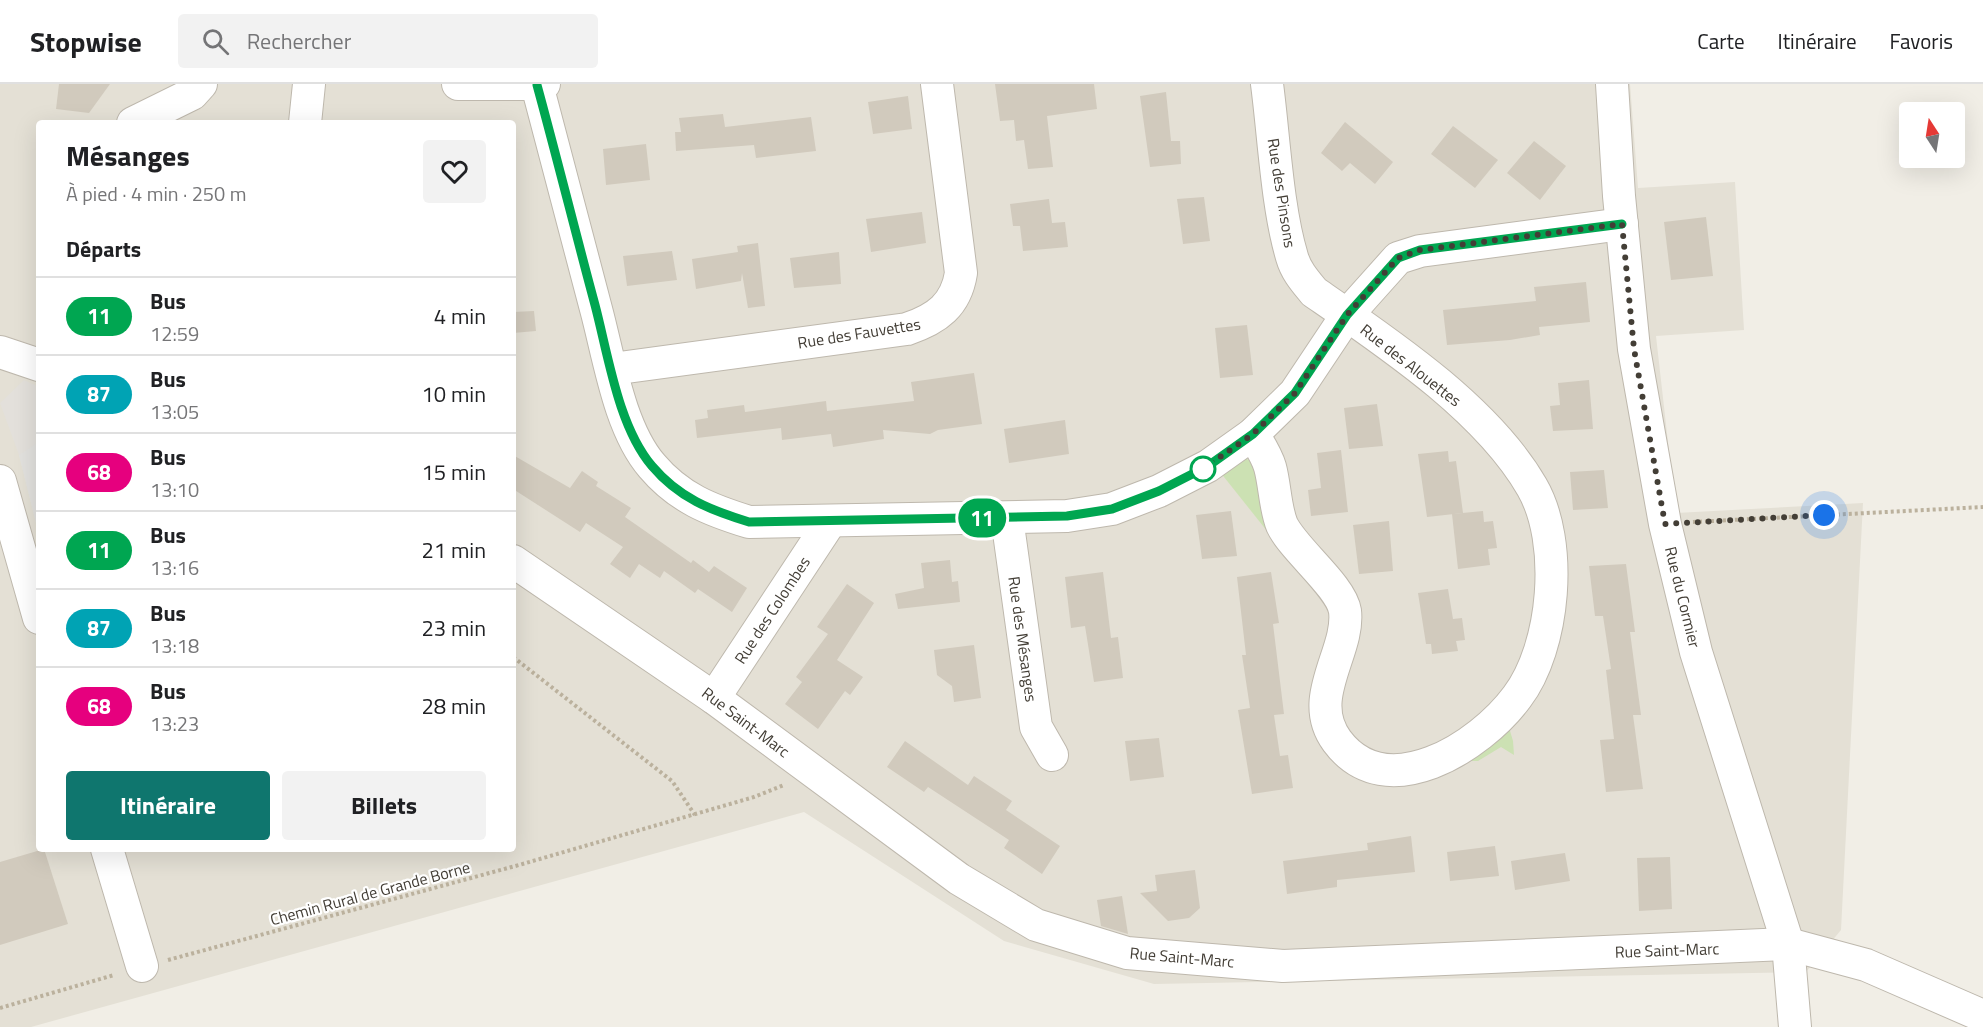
<!DOCTYPE html>
<html lang="fr">
<head>
<meta charset="utf-8">
<style>
	body { margin:0; font-family:"Titillium Web",sans-serif; background:#f2f2f2; color:#202124; height:100vh; display:flex; flex-direction:column; font-size:22px; white-space:nowrap }
	* { box-sizing:border-box; margin:0 }
	p { font-size:20px; color:#757577 }
	.icon { flex:none; width:33px; height:33px; fill:none; stroke:currentColor; stroke-width:2; stroke-linecap:round; stroke-linejoin:round }
	.map { position:relative; flex:1; overflow:hidden }
	.panel { position:absolute; left:36px; top:36px; width:480px; height:732px; display:flex; flex-direction:column; background:#fff; border-radius:6px; box-shadow:0 6px 24px #0002 }
	.panel>* { flex:none }
	.badge { padding:0 12px; border-radius:20px; font-size:21px; line-height:39px }
	.needle { width:39px; rotate:348deg }
	.controls { position:absolute; left:1899px; top:18px; display:grid; gap:12px }
	.controls a { display:grid; place-items:center; width:66px; height:66px; border-radius:6px; background:#fff; box-shadow:0 6px 24px #0002; font-size:30px }
	.you { position:absolute; width:30px; height:30px; margin:-15px; border:4px solid #fff; border-radius:50%; background:#1a73e8; box-shadow:0 0 0 9px #1a73e833 }
	.map>.badge { position:absolute; translate:-50% -50%; box-shadow:0 0 0 3px #fff }
	h2 { padding:0 30px; font-size:22px; line-height:54px }
	.round { display:grid; place-items:center; flex:none; width:63px; height:63px; border-radius:6px; background:#f2f2f2 }
	.summary { display:flex; align-items:center; justify-content:space-between; height:102px; padding:0 30px }
	h1 { font-size:28px; font-weight:700; line-height:45px }
	.button { display:flex; gap:12px; margin-top:auto; padding:12px 30px }
	.button a { flex:1; height:69px; border-radius:6px; background:#0f766e; color:#fff; font-size:24px; font-weight:700; line-height:69px; text-align:center }
	.button a+a { background:#f2f2f2; color:#202124 }
	ul { padding:0; list-style:none }
	li { display:flex; align-items:center; gap:18px; height:78px; padding:0 30px; border-top:2px solid #e0e0e0 }
	li div { flex:1 }
	li b { display:block; font-size:22px }
	li em { font-style:normal }
	li .badge { min-width:66px; font-weight:700; text-align:center }
	header { display:flex; align-items:center; gap:36px; box-sizing:border-box; height:84px; padding:0 30px; background:#fff; border-bottom:2px solid #e0e0e0 }
	header strong { font-size:28px }
	nav { display:flex; gap:33px; margin-inline-start:auto; font-size:21px }
	.search { width:420px; height:54px; background:#f2f2f2; display:flex; align-items:center; gap:15px; box-sizing:border-box; padding:0 21px; border-radius:6px; color:#757577; font-size:22px }
	.map>svg:first-child { display:block }
</style>
</head>
<body>
<header>
<strong>Stopwise</strong>
<div class="search"><svg class="icon" aria-label="search" viewBox="0 0 24 24"><circle cx="10" cy="10" r="6"/><path d="M15 15l6 6"/></svg>Rechercher</div>
<nav><a>Carte</a><a>Itinéraire</a><a>Favoris</a></nav>
</header>
<div class="map">
<svg width="1983" height="943" viewBox="0 0 1983 943">
	<rect width="100%" height="100%" fill="#f1eee6"/>
	<path fill="#e4e0d5" fill-rule="evenodd" d="M 0,0 L 1630,0 L 1638,104 L 1735,98 L 1744,246 L 1656,252 L 1676,429 L 1863,419 L 1841,846 L 1806,888 L 1154,900 L 1004,857 L 804,728 L 31,943 L 0,943 ZM 39,39 L 513,39 L 513,765 L 39,765 Z"/>
	<path fill="#e3e0db" d="M 24,296 L 39,303 L 39,452 L 19,371 L 0,319 Z"/>
	<g fill="#cce1b3">
		<path d="M 1245,374 L 1256,380 L 1275,457 L 1220,388 Z"/>
		<path d="M 1508,640 L 1513,657 L 1514,671 L 1501,663 L 1478,677 L 1472,677 L 1471,672 Z"/>
	</g>
	<path fill="#e2e1de" d="M 39,358 L 39,450 L 19,371 Z"/>
	<g fill="#d1cabd">
		<path d="M 59,0 L 110,0 L 89,29 L 56,25 Z"/>
		<path d="M 995,0 L 1094,0 L 1097,25 L 1047,32 L 1053,83 L 1028,85 L 1024,56 L 1016,57 L 1014,36 L 1000,37 Z"/>
		<path d="M 1166,8 L 1171,57 L 1180,57 L 1181,80 L 1150,83 L 1140,12 Z"/>
		<path d="M 908,12 L 912,45 L 873,50 L 868,18 Z"/>
		<path d="M 723,30 L 725,43 L 811,33 L 816,67 L 756,74 L 754,61 L 676,67 L 675,48 L 681,48 L 679,34 Z"/>
		<path d="M 1345,38 L 1393,78 L 1375,100 L 1350,79 L 1342,87 L 1321,69 Z"/>
		<path d="M 1453,42 L 1498,76 L 1475,104 L 1431,70 Z"/>
		<path d="M 1534,57 L 1566,82 L 1540,116 L 1507,89 Z"/>
		<path d="M 646,60 L 650,96 L 606,101 L 603,65 Z"/>
		<path d="M 1204,113 L 1210,157 L 1183,160 L 1177,115 Z"/>
		<path d="M 1049,115 L 1052,139 L 1065,138 L 1068,163 L 1023,167 L 1020,142 L 1013,142 L 1010,120 Z"/>
		<path d="M 922,128 L 926,159 L 871,168 L 866,135 Z"/>
		<path d="M 1706,133 L 1713,192 L 1671,196 L 1664,138 Z"/>
		<path d="M 758,159 L 765,222 L 748,224 L 742,189 L 741,197 L 696,205 L 692,175 L 738,168 L 737,162 Z"/>
		<path d="M 672,167 L 677,196 L 627,202 L 623,172 Z"/>
		<path d="M 839,168 L 841,200 L 794,204 L 790,174 Z"/>
		<path d="M 1586,198 L 1590,238 L 1539,243 L 1540,251 L 1510,256 L 1447,261 L 1443,226 L 1536,217 L 1534,203 Z"/>
		<path d="M 534,227 L 536,247 L 513,249 L 513,228 Z"/>
		<path d="M 1247,241 L 1253,291 L 1220,294 L 1215,244 Z"/>
		<path d="M 974,289 L 982,340 L 938,346 L 930,350 L 883,346 L 884,355 L 833,363 L 831,350 L 782,356 L 781,344 L 697,354 L 695,336 L 708,334 L 707,326 L 744,321 L 745,328 L 826,317 L 827,327 L 914,317 L 911,298 Z"/>
		<path d="M 1589,296 L 1593,345 L 1553,347 L 1550,322 L 1560,321 L 1558,299 Z"/>
		<path d="M 1377,320 L 1383,362 L 1349,365 L 1344,324 Z"/>
		<path d="M 1065,336 L 1069,370 L 1009,379 L 1004,345 Z"/>
		<path d="M 1341,366 L 1348,428 L 1311,432 L 1308,406 L 1321,404 L 1317,369 Z"/>
		<path d="M 1448,367 L 1449,378 L 1456,377 L 1463,429 L 1427,433 L 1418,370 Z"/>
		<path d="M 513,371 L 570,404 L 582,387 L 598,398 L 596,402 L 631,424 L 625,433 L 691,479 L 693,476 L 709,488 L 714,482 L 747,504 L 732,528 L 698,505 L 695,509 L 664,487 L 660,494 L 639,480 L 630,494 L 610,480 L 623,463 L 586,439 L 580,448 L 513,405 Z"/>
		<path d="M 1604,386 L 1608,424 L 1573,426 L 1570,388 Z"/>
		<path d="M 1231,427 L 1237,472 L 1202,475 L 1196,431 Z"/>
		<path d="M 1483,427 L 1484,438 L 1493,437 L 1497,464 L 1488,465 L 1490,481 L 1458,485 L 1452,430 Z"/>
		<path d="M 1389,437 L 1393,487 L 1359,490 L 1353,441 Z"/>
		<path d="M 950,476 L 952,498 L 958,497 L 960,518 L 898,525 L 895,510 L 924,504 L 921,479 Z"/>
		<path d="M 1626,480 L 1635,548 L 1630,548 L 1641,631 L 1633,631 L 1643,705 L 1606,708 L 1600,656 L 1614,655 L 1606,586 L 1611,585 L 1603,532 L 1595,532 L 1589,482 Z"/>
		<path d="M 1103,488 L 1111,554 L 1118,553 L 1123,594 L 1094,598 L 1085,542 L 1071,544 L 1065,493 Z"/>
		<path d="M 1271,488 L 1279,539 L 1273,540 L 1284,630 L 1274,631 L 1280,672 L 1288,671 L 1293,704 L 1252,710 L 1238,626 L 1250,624 L 1242,571 L 1246,571 L 1237,493 Z"/>
		<path d="M 847,500 L 874,519 L 837,576 L 863,593 L 850,611 L 845,607 L 818,645 L 785,620 L 802,598 L 796,593 L 828,550 L 817,543 Z"/>
		<path d="M 1448,505 L 1453,535 L 1462,534 L 1465,556 L 1456,557 L 1458,567 L 1432,570 L 1431,560 L 1426,560 L 1418,509 Z"/>
		<path d="M 974,561 L 981,614 L 954,618 L 952,602 L 937,591 L 934,566 Z"/>
		<path d="M 1159,654 L 1164,693 L 1130,697 L 1125,657 Z"/>
		<path d="M 905,657 L 968,701 L 974,692 L 1012,717 L 1006,726 L 1060,762 L 1042,790 L 1004,764 L 1009,756 L 928,703 L 924,708 L 887,683 Z"/>
		<path d="M 1411,752 L 1415,788 L 1337,796 L 1337,803 L 1287,810 L 1283,777 L 1368,766 L 1367,759 Z"/>
		<path d="M 1495,762 L 1499,792 L 1450,797 L 1447,768 Z"/>
		<path d="M 44,765 L 68,840 L 0,861 L 0,778 Z"/>
		<path d="M 1565,769 L 1570,797 L 1515,806 L 1511,777 Z"/>
		<path d="M 1670,773 L 1672,825 L 1639,827 L 1637,774 Z"/>
		<path d="M 1195,786 L 1200,824 L 1189,834 L 1168,837 L 1140,809 L 1157,807 L 1155,791 Z"/>
		<path d="M 1122,812 L 1128,850 L 1101,842 L 1097,816 Z"/>
	</g>
	<g fill="none" stroke-linecap="round" stroke-linejoin="round">
		<g stroke="#beb8ad" stroke-width="34">
			<g id="minor">
				<path d="M 458,0 L 544,0"/>
				<path d="M 1612,0 L 1619,112 L 1634,265 L 1665,440 L 1696,568 L 1788,860 L 1795,943"/>
				<path d="M 537,1 C 557,76 576,150 596,225 C 609,273 619,344 652,382 C 679,414 710,426 749,438 L 1067,432 L 1112,425 L 1159,407 L 1208,382 L 1253,350 L 1295,309 L 1347,231 L 1398,174 L 1420,167 L 1622,140"/>
				<path d="M 133,39 L 192,10 L 201,0"/>
				<path d="M 305,39 L 309,0"/>
				<path d="M 0,268 L 39,281"/>
				<path d="M 612,285 L 907,245 C 937,235 956,221 961,189 L 937,0"/>
				<path d="M 1253,350 C 1259,360 1267,372 1270,383 C 1275,401 1275,424 1282,441 C 1294,466 1341,502 1345,527 C 1350,568 1305,614 1337,657 C 1386,723 1480,663 1517,613 C 1555,563 1564,458 1532,403 C 1487,325 1388,259 1314,208 C 1305,197 1296,187 1292,173 C 1277,123 1274,53 1267,0"/>
				<path d="M 0,397 L 39,534"/>
				<path d="M 1007,434 L 1036,643 L 1052,671"/>
				<path d="M 513,477 L 714,614 L 959,795 L 1036,841 L 1127,869 L 1283,882 L 1788,860 L 1866,881 L 1983,932"/>
				<path d="M 714,614 L 830,438"/>
				<path d="M 107,765 L 142,882"/>
			</g>
		</g>
		<g stroke="#bbb19d" stroke-width="4" stroke-dasharray="3 3" stroke-linecap="butt">
			<path d="M 1693,438 L 1983,423"/>
			<path d="M 513,573 L 672,697 L 695,731"/>
			<path d="M 168,876 L 519,781 L 754,713 L 784,701"/>
			<path d="M 0,924 L 114,891"/>
		</g>
		<use href="#minor" stroke="#fff" stroke-width="32"/>
	</g>
	<g fill="none" stroke-linecap="round" stroke-linejoin="round">
		<g stroke="#fff" stroke-width="14">
			<path id="line" d="M 537,1 C 557,74 575,147 595,221 C 608,270 618,342 652,382 C 679,414 710,426 749,438 L 1067,432 L 1112,425 L 1159,407 L 1208,382 L 1253,350 L 1295,309 L 1347,231 L 1398,174 L 1420,166 L 1622,140"/>
		</g>
		<use href="#line" stroke="#00a651" stroke-width="9"/>
		<path stroke="#433e36" stroke-width="6" stroke-dasharray="0 10.8" d="M 1203,385 L 1253,350 L 1295,309 L 1347,231 L 1398,174 L 1420,166 L 1622,140 L 1634,265 L 1665,440 L 1824,431"/>
	</g>
	<circle fill="#fff" stroke="#00a651" stroke-width="3" cx="1203" cy="385" r="12"/>
	<g text-anchor="middle" dominant-baseline="central" stroke-width="4.5" stroke-linejoin="round" paint-order="stroke">
		<g font-size="16" fill="#433e36" stroke="#fff">
			<text transform="translate(1282 109) rotate(81)">Rue des Pinsons</text>
			<text transform="translate(859 249) rotate(-9)">Rue des Fauvettes</text>
			<text transform="translate(1411 281) rotate(38)">Rue des Alouettes</text>
			<text transform="translate(1683 513) rotate(76)">Rue du Cormier</text>
			<text transform="translate(772 526) rotate(-57)">Rue des Colombes</text>
			<text transform="translate(1023 555) rotate(82)">Rue des Mésanges</text>
			<text transform="translate(746 638) rotate(37)">Rue Saint-Marc</text>
			<text transform="translate(370 809) rotate(-15)">Chemin Rural de Grande Borne</text>
			<text transform="translate(1667 866) rotate(-2)">Rue Saint-Marc</text>
			<text transform="translate(1182 873) rotate(5)">Rue Saint-Marc</text>
		</g>
	</g>
</svg>
<div class="controls">
<a><svg class="needle" viewBox="-14 -14 28 28"><path d="M0-13l5 13h-10z" fill="#e53935"/><path d="M0 13l5-13h-10z" fill="#757577"/></svg></a>
</div>
<div class="you" style="left:1824px;top:431px"></div>
<b class="badge" style="left:982px;top:434px;background:#00a651;color:#fff">11</b>
<section class="panel">
<div class="summary"><div><h1>Mésanges</h1><p>À pied · 4 min · 250 m</p></div><a class="round"><svg class="icon" aria-label="heart" viewBox="0 0 24 24"><path d="M12 20l-8-8c-3-5 5-10 8-4 3-6 11-1 8 4z"/></svg></a></div>
<h2>Départs</h2>
<ul>
<li><span class="badge" style="background:#00a651;color:#fff">11</span><div><b>Bus</b><p>12:59</p></div><em>4 min</em></li>
<li><span class="badge" style="background:#00a3b4;color:#fff">87</span><div><b>Bus</b><p>13:05</p></div><em>10 min</em></li>
<li><span class="badge" style="background:#e6007e;color:#fff">68</span><div><b>Bus</b><p>13:10</p></div><em>15 min</em></li>
<li><span class="badge" style="background:#00a651;color:#fff">11</span><div><b>Bus</b><p>13:16</p></div><em>21 min</em></li>
<li><span class="badge" style="background:#00a3b4;color:#fff">87</span><div><b>Bus</b><p>13:18</p></div><em>23 min</em></li>
<li><span class="badge" style="background:#e6007e;color:#fff">68</span><div><b>Bus</b><p>13:23</p></div><em>28 min</em></li>
</ul>
<div class="button"><a>Itinéraire</a><a>Billets</a></div>
</section>
</div>
</body>
</html>
